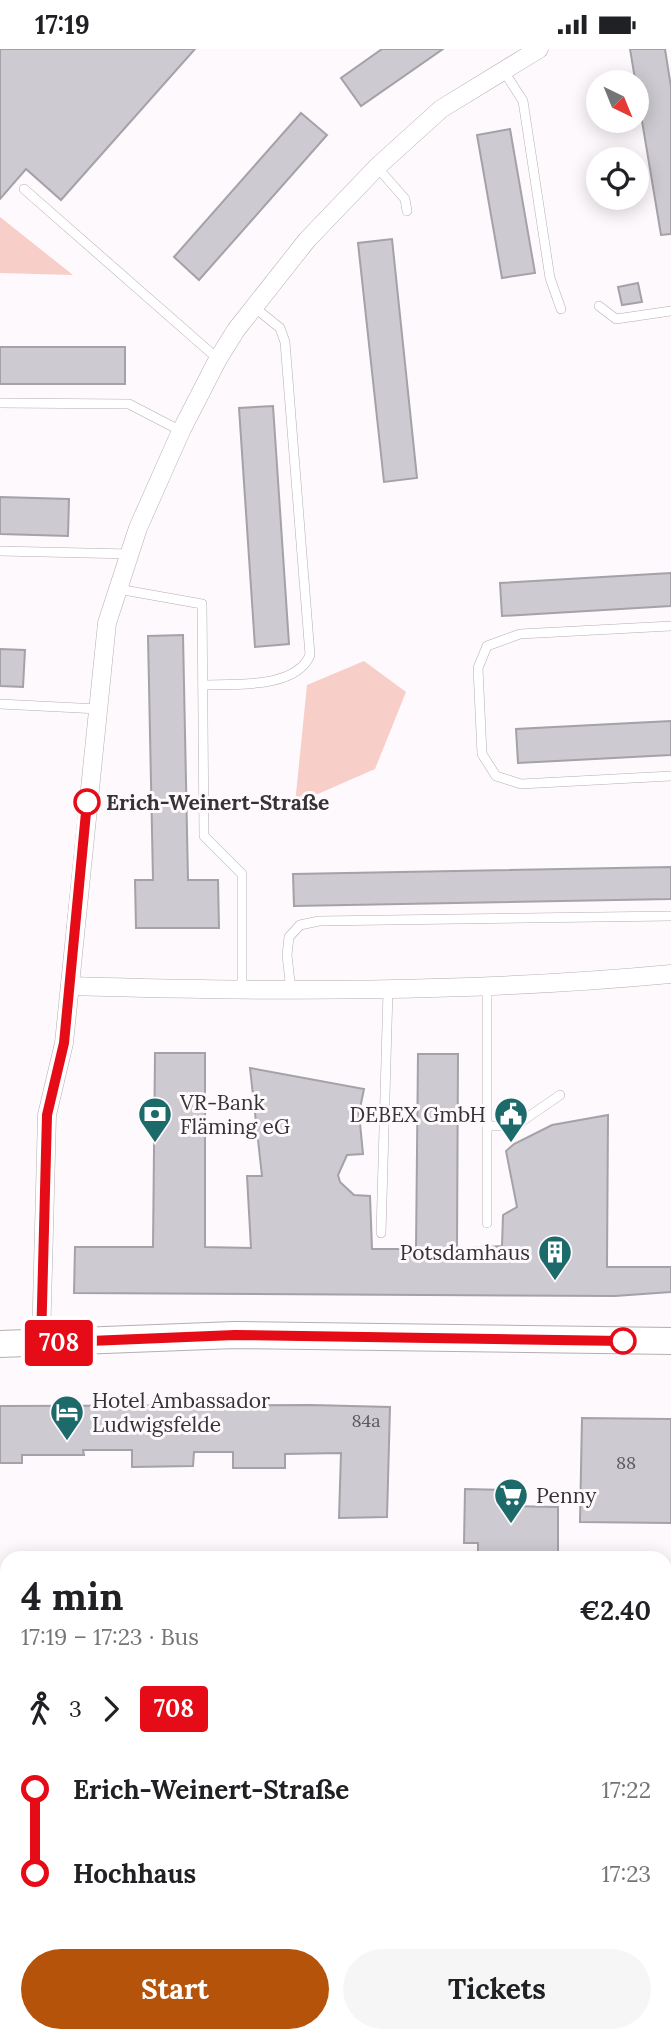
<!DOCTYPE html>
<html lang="en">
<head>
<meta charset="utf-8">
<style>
	body { margin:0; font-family:Lora,serif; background:#f6f6f6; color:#202124; height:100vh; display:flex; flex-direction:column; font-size:26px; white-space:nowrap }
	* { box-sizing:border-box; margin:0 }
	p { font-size:23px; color:#757577 }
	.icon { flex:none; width:38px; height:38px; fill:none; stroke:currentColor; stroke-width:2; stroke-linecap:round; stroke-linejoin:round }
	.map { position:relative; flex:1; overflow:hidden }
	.side { position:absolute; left:0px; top:1502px; width:672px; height:492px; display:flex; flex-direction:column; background:#fff; border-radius:21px 21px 0 0; box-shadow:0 4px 18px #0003 }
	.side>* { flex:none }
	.badge { padding:0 14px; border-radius:5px; font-size:24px; line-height:46px }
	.needle { width:46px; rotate:137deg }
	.buttons { position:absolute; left:586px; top:21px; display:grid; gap:14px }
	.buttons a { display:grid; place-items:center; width:63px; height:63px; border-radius:50%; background:#fff; box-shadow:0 4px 18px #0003; font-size:35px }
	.map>.badge { position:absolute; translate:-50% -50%; box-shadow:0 0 0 4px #fff }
	.legs { display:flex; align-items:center; gap:10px; height:77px; padding:0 21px; font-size:23px }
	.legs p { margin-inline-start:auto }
	.overview { display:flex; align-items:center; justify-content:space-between; height:119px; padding:0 21px }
	h1 { font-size:38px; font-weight:700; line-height:52px }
	.button { display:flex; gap:14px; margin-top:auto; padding:14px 21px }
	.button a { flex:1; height:80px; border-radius:42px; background:#b45309; color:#fff; font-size:28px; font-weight:700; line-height:80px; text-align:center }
	.button a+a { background:#f6f6f6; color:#202124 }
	ul { padding:0 21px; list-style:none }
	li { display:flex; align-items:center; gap:24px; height:84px; font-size:26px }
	li i { display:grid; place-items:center; width:10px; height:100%; margin:0 9px; background:currentColor }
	li i::after { content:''; width:18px; height:18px; margin:-9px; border:5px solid; border-radius:50%; background:#fff }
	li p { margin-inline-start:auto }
	li:first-child i { background:linear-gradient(#0000 50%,currentColor 0) }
	li:last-child i { background:linear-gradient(currentColor 50%,#0000 0) }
	.status { display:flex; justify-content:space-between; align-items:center; height:49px; padding:0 35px; background:#fff; direction:ltr }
	.status svg { height:19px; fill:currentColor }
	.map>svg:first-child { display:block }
</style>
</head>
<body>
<div class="status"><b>17:19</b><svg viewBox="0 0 49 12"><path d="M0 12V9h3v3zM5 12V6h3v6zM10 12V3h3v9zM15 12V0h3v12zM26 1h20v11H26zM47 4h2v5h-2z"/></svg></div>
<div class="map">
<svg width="671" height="1992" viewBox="0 0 671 1992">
	<rect width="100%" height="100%" fill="#fef9fd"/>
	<g fill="#f8cec8">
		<path d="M 0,168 L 73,226 L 0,224 Z"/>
		<path d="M 364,612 L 406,643 L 375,720 L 295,755 L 307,636 Z"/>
	</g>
	<g fill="#cdcad1" stroke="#a4a1a8" stroke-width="2">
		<path d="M 0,0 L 195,0 L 61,151 L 26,120 L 0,150 Z"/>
		<path d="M 382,0 L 443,0 L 361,57 L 341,29 Z"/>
		<path d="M 630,0 L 665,0 L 671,38 L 671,185 L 661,186 Z"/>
		<path d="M 301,64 L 327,86 L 199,231 L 174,208 Z"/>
		<path d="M 510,80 L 535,224 L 502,229 L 477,86 Z"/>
		<path d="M 392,190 L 417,429 L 384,433 L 358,194 Z"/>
		<path d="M 638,234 L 642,253 L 622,256 L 618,238 Z"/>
		<rect x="0" y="298" width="125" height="37"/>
		<path d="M 273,357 L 289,595 L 255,598 L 239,359 Z"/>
		<path d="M 0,448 L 69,450 L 68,487 L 0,485 Z"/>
		<path d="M 671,524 L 671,557 L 502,567 L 500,534 Z"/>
		<path d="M 183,586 L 188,831 L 218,831 L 219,879 L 136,879 L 135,831 L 153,831 L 148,587 Z"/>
		<path d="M 0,600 L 25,601 L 23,638 L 0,637 Z"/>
		<path d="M 671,672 L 671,706 L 518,714 L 516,680 Z"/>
		<path d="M 671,818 L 671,850 L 294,857 L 293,825 Z"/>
		<path d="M 155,1004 L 205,1004 L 205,1198 L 251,1199 L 247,1127 L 262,1127 L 250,1019 L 364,1040 L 359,1064 L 363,1105 L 347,1106 L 338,1126 L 340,1133 L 354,1146 L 370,1147 L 372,1200 L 416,1200 L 418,1005 L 458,1005 L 457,1200 L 502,1197 L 503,1166 L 517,1158 L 506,1102 L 514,1095 L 552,1076 L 608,1066 L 607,1218 L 671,1218 L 671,1243 L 615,1247 L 74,1244 L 75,1198 L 153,1198 Z"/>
		<path d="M 311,1356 L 390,1358 L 387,1468 L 339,1469 L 341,1404 L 285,1405 L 285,1419 L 233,1419 L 233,1403 L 194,1403 L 193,1417 L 132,1418 L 132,1401 L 83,1401 L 84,1406 L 22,1406 L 22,1414 L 0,1414 L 0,1357 Z"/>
		<path d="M 582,1369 L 671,1370 L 671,1474 L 580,1473 Z"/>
		<path d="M 465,1440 L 506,1441 L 505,1457 L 558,1458 L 558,1508 L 478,1508 L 478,1494 L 464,1494 Z"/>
	</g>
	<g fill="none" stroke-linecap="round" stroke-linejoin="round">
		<g stroke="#b5aeb3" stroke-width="10">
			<g id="service">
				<path d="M 503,21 L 523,52 L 550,229 L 561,260"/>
				<path d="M 377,118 L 405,150 L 407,162"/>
				<path d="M 24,140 L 218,310"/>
				<path d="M 599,257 L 616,270 L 671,262"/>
				<path d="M 0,354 L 129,355 L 181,382"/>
				<path d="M 0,502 L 130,505"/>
				<path d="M 118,540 L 202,555 L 204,787 L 242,825 L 242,941"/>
				<path d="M 671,577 L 520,585 L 487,597 L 478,619 L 482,705 L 496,727 L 521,735 L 671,727"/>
				<path d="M 203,636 C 234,635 296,640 310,606 L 285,293 L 280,279 L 254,258"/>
				<path d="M 0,655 L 99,660"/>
				<path d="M 291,942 L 287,906 L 289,888 L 300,876 L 319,872 L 671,867"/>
				<path d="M 487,1077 L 515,1077 L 560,1046"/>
				<path d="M 487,1174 L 487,937"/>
				<path d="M 381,1184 L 388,942"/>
			</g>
		</g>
		<g stroke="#b5aeb3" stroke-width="19">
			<g id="minor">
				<path d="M 70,937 C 271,943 471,944 671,925"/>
				<path d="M 41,1294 L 47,1066 L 64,994 L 107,574 L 138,479 L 181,382 L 218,310 L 236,281 L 307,191 L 377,118 L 441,60 L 539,0"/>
				<path d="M 665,1648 L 671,1648"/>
				<path d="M 0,1652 L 7,1652"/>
				<path d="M 665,1944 L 671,1944"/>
				<path d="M 0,1950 L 7,1950"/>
				<path d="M 0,1989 L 2,1992"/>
			</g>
		</g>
		<g stroke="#b5aeb3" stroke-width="28">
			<path id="secondary" d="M 0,1295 L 235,1286 L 671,1292"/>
		</g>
		<use href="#service" stroke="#fff" stroke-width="9"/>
		<use href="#minor" stroke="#fff" stroke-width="18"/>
		<use href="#secondary" stroke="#fff" stroke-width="26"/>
	</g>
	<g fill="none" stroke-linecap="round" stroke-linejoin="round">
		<g stroke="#fff" stroke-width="16">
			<path id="line-1" d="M 87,753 L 64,994 L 47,1066 L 41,1294 L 235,1286 L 623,1292"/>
		</g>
		<use href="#line-1" stroke="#e50b17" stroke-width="10"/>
	</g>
	<defs>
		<g id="bank-pin" transform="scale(1.75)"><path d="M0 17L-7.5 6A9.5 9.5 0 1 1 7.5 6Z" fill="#1d6a6b" stroke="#fef9fd"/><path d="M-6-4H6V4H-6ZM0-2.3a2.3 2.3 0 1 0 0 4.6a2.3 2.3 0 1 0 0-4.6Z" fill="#fff"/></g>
		<g id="civic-pin" transform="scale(1.75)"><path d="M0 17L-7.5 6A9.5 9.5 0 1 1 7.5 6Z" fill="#1d6a6b" stroke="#fef9fd"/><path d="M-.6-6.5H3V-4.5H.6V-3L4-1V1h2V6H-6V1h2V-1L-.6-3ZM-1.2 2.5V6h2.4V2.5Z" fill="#fff"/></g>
		<g id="building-pin" transform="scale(1.75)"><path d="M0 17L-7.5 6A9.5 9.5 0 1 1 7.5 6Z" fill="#1d6a6b" stroke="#fef9fd"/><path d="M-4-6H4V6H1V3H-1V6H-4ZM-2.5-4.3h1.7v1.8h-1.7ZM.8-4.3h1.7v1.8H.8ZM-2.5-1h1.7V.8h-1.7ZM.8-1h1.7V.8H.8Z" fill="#fff"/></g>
		<g id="hotel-pin" transform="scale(1.75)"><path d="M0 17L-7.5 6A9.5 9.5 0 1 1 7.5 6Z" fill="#1d6a6b" stroke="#fef9fd"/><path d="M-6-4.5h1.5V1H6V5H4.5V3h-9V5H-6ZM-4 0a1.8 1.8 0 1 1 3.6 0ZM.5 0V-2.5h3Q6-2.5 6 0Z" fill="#fff"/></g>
		<g id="supermarket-pin" transform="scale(1.75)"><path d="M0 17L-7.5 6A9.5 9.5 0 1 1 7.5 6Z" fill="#1d6a6b" stroke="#fef9fd"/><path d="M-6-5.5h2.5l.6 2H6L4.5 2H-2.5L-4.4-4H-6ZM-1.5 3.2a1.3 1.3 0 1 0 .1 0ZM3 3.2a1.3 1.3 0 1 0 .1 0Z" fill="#fff"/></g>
	</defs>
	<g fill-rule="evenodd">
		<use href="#bank-pin" x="155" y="1065"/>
		<use href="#civic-pin" x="511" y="1065"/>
		<use href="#building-pin" x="555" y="1203"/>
		<use href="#hotel-pin" x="67" y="1363"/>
		<use href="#supermarket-pin" x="511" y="1446"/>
	</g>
	<g fill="#fff" stroke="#e50b17" stroke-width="3.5">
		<circle cx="87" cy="753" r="12"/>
		<circle cx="623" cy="1292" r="12"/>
	</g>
	<g text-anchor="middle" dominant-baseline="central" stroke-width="6" stroke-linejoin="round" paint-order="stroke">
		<g font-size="18" fill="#5b595c">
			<text x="366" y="1371">84a</text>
			<text x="626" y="1413">88</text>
		</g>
		<g font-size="21" font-weight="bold" fill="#353335" stroke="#fef9fd" text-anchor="start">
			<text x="106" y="753">Erich-Weinert-Straße</text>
		</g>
		<g font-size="21" fill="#353335" stroke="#fef9fd" text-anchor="start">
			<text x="180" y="1053">VR-Bank<tspan x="180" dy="24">Fläming eG</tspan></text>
			<text x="486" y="1065" text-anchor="end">DEBEX GmbH</text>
			<text x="530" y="1203" text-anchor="end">Potsdamhaus</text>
			<text x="92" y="1351">Hotel Ambassador<tspan x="92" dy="24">Ludwigsfelde</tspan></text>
			<text x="536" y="1446">Penny</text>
		</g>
	</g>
</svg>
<div class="buttons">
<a><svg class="needle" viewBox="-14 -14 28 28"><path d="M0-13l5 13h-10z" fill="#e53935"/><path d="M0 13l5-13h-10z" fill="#757577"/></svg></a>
<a><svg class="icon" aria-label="locate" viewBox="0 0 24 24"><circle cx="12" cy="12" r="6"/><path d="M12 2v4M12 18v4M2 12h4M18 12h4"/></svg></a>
</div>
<b class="badge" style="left:59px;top:1294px;background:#e50b17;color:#fff">708</b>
<section class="side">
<div class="overview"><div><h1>4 min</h1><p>17:19 – 17:23 · Bus</p></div><b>€2.40</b></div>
<div class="legs"><svg class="icon" aria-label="walk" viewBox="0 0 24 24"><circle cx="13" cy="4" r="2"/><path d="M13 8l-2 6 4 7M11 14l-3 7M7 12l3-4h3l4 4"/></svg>3<svg class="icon" aria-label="forward" viewBox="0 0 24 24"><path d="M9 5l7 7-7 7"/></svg><b class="badge" style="background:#e50b17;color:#fff">708</b></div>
<ul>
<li><i style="color:#e50b17"></i><b>Erich-Weinert-Straße</b><p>17:22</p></li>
<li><i style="color:#e50b17"></i><b>Hochhaus</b><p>17:23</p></li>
</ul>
<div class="button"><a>Start</a><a>Tickets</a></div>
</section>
</div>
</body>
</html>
